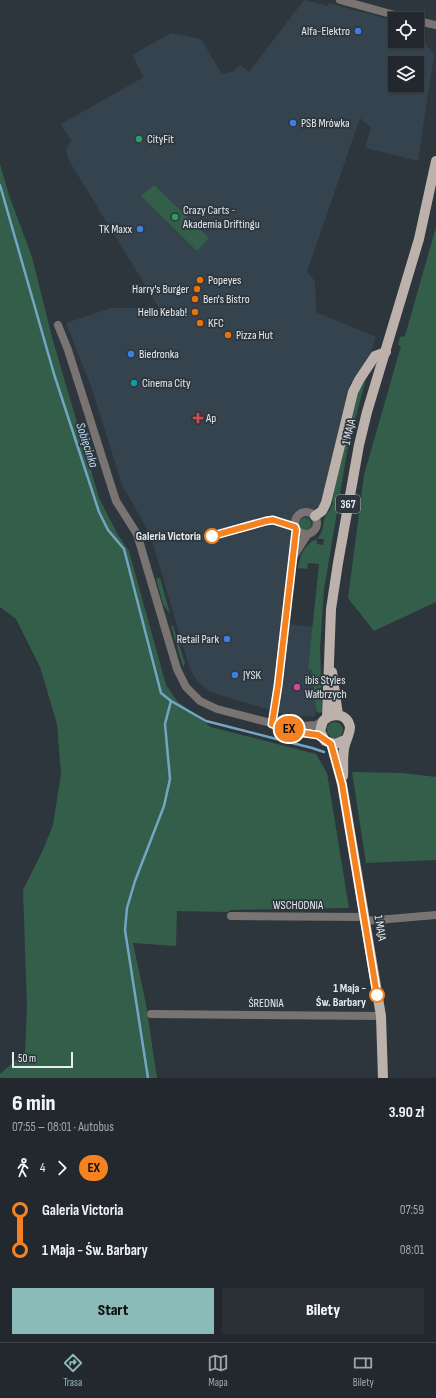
<!DOCTYPE html>
<html lang="pl">
<head>
<meta charset="utf-8">
<style>
	body { margin:0; font-family:"Sofia Sans Condensed",sans-serif; background:#2a3036; color:#f1f3f6; height:100vh; display:flex; flex-direction:column; font-size:15px; white-space:nowrap }
	* { box-sizing:border-box; margin:0 }
	p { font-size:13px; color:#a2a6aa }
	.icon { flex:none; width:22px; height:22px; fill:none; stroke:currentColor; stroke-width:2; stroke-linecap:round; stroke-linejoin:round }
	.map { position:relative; height:1078px; overflow:hidden }
	.side { display:flex; flex-direction:column; background:#22282e; flex:1 }
	.side>* { flex:none }
	.badge { padding:0 8px; border-radius:13px; font-size:14px; line-height:26px }
	.buttons { position:absolute; left:388px; top:12px; display:grid; gap:8px }
	.buttons a { display:grid; place-items:center; width:36px; height:36px; border-radius:0px; background:#22282e; box-shadow:0 1px 3px #0004,0 0 0 1px #3f444a; font-size:20px }
	.scale { position:absolute; left:12px; bottom:10px; width:61px; box-sizing:border-box; padding-left:4px; border:2px solid #e5ebef; border-top:0; font-size:11px; line-height:14px; white-space:nowrap; color:#e5ebef; -webkit-text-stroke:3px #2d363d; paint-order:stroke }
	.map>.badge { position:absolute; translate:-50% -50%; box-shadow:0 0 0 2px #fff }
	.legs { display:flex; align-items:center; gap:6px; height:44px; padding:0 12px; font-size:13px }
	.legs p { margin-inline-start:auto }
	.head { display:flex; align-items:center; justify-content:space-between; height:68px; padding:0 12px }
	h1 { font-size:22px; font-weight:800; line-height:30px }
	.action { display:flex; gap:8px; margin-top:auto; padding:8px 12px }
	.action a { flex:1; height:46px; border-radius:0px; background:#8bbbb9; color:#111; font-size:16px; font-weight:800; line-height:46px; text-align:center }
	.action a+a { background:#2a3036; color:#f1f3f6 }
	ul { padding:0 12px; list-style:none }
	li { display:flex; align-items:center; gap:14px; height:40px; font-size:15px }
	li i { display:grid; place-items:center; width:6px; height:100%; margin:0 5px; background:currentColor }
	li i::after { content:''; width:10px; height:10px; margin:-5px; border:3px solid; border-radius:50%; background:#22282e }
	li p { margin-inline-start:auto }
	li:first-child i { background:linear-gradient(#0000 50%,currentColor 0) }
	li:last-child i { background:linear-gradient(currentColor 50%,#0000 0) }
	.menu { display:flex; justify-content:space-around; align-items:center; height:56px; border-top:1px solid #3f444a; background:#22282e; font-size:11px; color:#a2a6aa }
	.menu a { display:grid; justify-items:center; gap:2px }
	.menu .selected { color:#8bbbb9 }
	.map>svg:first-child { display:block }
</style>
</head>
<body>
<div class="map">
<svg width="436" height="1078" viewBox="0 0 436 1078">
	<rect width="100%" height="100%" fill="#2d363d"/>
	<path fill="#35434e" fill-rule="evenodd" d="M 304,0 L 328,6 L 329,3 L 395,21 L 395,41 L 417,41 L 417,38 L 422,39 L 434,55 L 418,161 L 365,148 L 371,128 L 360,118 L 307,272 L 315,281 L 316,312 L 376,337 L 371,352 L 350,384 L 322,500 L 319,506 L 315,508 L 321,519 L 320,529 L 315,536 L 304,544 L 296,563 L 289,624 L 313,627 L 311,644 L 316,712 L 315,717 L 284,714 L 210,692 L 197,681 L 190,669 L 150,534 L 122,485 L 92,389 L 66,323 L 111,308 L 159,308 L 68,159 L 66,149 L 71,141 L 61,124 L 144,77 L 132,55 L 171,33 L 201,39 L 222,74 L 232,72 L 240,65 L 249,72 ZM 395,63 L 417,63 L 417,85 L 395,85 Z"/>
	<g fill="#325e4a">
		<path d="M 0,164 L 9,195 L 32,257 L 52,337 L 99,498 L 118,535 L 129,551 L 166,685 L 177,701 L 211,727 L 316,754 L 327,773 L 349,908 L 231,910 L 227,912 L 177,911 L 176,946 L 133,943 L 146,1004 L 157,1078 L 0,1078 L 0,1074 L 25,1052 L 27,1007 L 23,890 L 43,850 L 53,825 L 61,774 L 57,724 L 40,667 L 16,619 L 0,607 Z"/>
		<path d="M 154,185 L 209,238 L 197,251 L 141,196 Z"/>
		<path d="M 436,227 L 436,602 L 374,631 L 348,598 L 364,475 L 401,346 L 398,345 L 400,337 L 405,336 Z"/>
		<path d="M 367,374 L 347,452 L 324,590 L 320,648 L 322,712 L 318,713 L 316,710 L 312,669 L 308,669 L 319,564 L 308,563 L 307,569 L 298,568 C 300,555 304,545 316,539 L 317,544 L 323,545 L 324,539 L 317,539 C 323,532 322,528 324,520 C 325,516 331,509 333,503 L 332,501 L 356,394 Z"/>
		<circle cx="305" cy="524" r="6"/>
		<path d="M 160,578 L 170,614 L 163,604 L 156,579 Z"/>
		<path d="M 171,626 L 173,626 L 185,663 L 183,667 Z"/>
		<circle cx="335" cy="730" r="8"/>
		<path d="M 352,772 L 403,773 L 436,777 L 436,860 L 366,863 Z"/>
	</g>
	<g fill="none" stroke-linecap="round" stroke-linejoin="round">
		<g stroke="#74a6c4" stroke-width="2.5">
			<path d="M 0,185 L 54,374 L 99,512 L 108,530 L 124,549 L 161,693 L 171,701 L 206,721 L 312,748 L 324,752"/>
			<path d="M 148,1078 L 125,930 L 127,908 L 135,881 L 164,806 L 170,779 L 165,724 L 171,701"/>
		</g>
		<g stroke="#797371" stroke-width="8">
			<path d="M 340,0 L 409,19"/>
			<path d="M 417,21 L 436,25"/>
			<path d="M 58,325 L 68,350 L 116,501 L 137,534 L 177,669 L 186,687 L 200,701 L 217,709 L 286,727 C 298,732 311,732 323,737"/>
			<circle cx="306" cy="523" r="11"/>
			<path d="M 295,554 L 307,535"/>
			<path d="M 272,724 L 278,686 L 296,530"/>
			<path d="M 287,727 L 316,725 L 323,721"/>
			<path d="M 231,916 L 365,917"/>
			<path d="M 365,921 L 436,915"/>
			<path d="M 151,1014 L 381,1016"/>
		</g>
		<g stroke="#bdb1ac" stroke-width="10">
			<path d="M 315,516 L 322,511 L 326,503 L 353,392 L 359,380 L 375,356 L 386,352"/>
			<path d="M 332,672 L 338,715"/>
			<path d="M 327,717 L 331,609 L 338,563 L 359,445 L 367,412 L 419,239 L 436,161"/>
			<path d="M 331,743 L 342,784 L 381,1016 L 383,1078"/>
			<path d="M 343,776 C 344,763 341,751 347,739 C 348,735 350,732 350,727 C 347,713 332,712 323,721 L 320,731 L 325,741 L 335,744 L 347,739"/>
		</g>
	</g>
	<g fill="none" stroke-linecap="round" stroke-linejoin="round">
		<g stroke="#fff" stroke-width="9">
			<path id="line-1" d="M 212,536 L 266,521 L 273,520 L 295,527 L 296,530 L 278,686 L 272,724 L 297,732 L 318,735 L 331,744 L 342,784 L 377,995"/>
		</g>
		<use href="#line-1" stroke="#f58220" stroke-width="6"/>
	</g>
	<g fill="#3f7fe0" stroke="#2d363d" stroke-width="1.5">
		<circle cx="358" cy="31" r="4"/>
		<circle cx="293" cy="123" r="4"/>
		<circle cx="140" cy="229" r="4"/>
		<circle cx="131" cy="354" r="4"/>
		<circle cx="227" cy="639" r="4"/>
		<circle cx="235" cy="675" r="4"/>
	</g>
	<g fill="#2e9e5b" stroke="#2d363d" stroke-width="1.5">
		<circle cx="139" cy="139" r="4"/>
		<circle cx="175" cy="217" r="4"/>
	</g>
	<g fill="#e8710a" stroke="#2d363d" stroke-width="1.5">
		<circle cx="200" cy="280" r="4"/>
		<circle cx="197" cy="289" r="4"/>
		<circle cx="195" cy="299" r="4"/>
		<circle cx="195" cy="312" r="4"/>
		<circle cx="200" cy="323" r="4"/>
		<circle cx="228" cy="335" r="4"/>
	</g>
	<circle fill="#0f9aa8" stroke="#2d363d" stroke-width="1.5" cx="134" cy="383" r="4"/>
	<path fill="#e0444e" stroke="#2d363d" stroke-width="1.5" d="M196 412h4v4h4v4h-4v4h-4v-4h-4v-4h4z"/>
	<g fill="#fff" stroke="#f58220" stroke-width="2">
		<circle cx="212" cy="536" r="7"/>
		<circle cx="377" cy="995" r="7"/>
	</g>
	<circle fill="#d1479c" stroke="#2d363d" stroke-width="1.5" cx="297" cy="687" r="4"/>
	<g text-anchor="middle" dominant-baseline="central" stroke-width="3.5" stroke-linejoin="round" paint-order="stroke">
		<rect fill="#2d363d" stroke="#aeb5ba" stroke-width="1" x="336" y="495" width="24" height="18" rx="3"/>
		<g font-size="11" font-weight="bold" fill="#e5ebef">
			<text x="348" y="504">367</text>
		</g>
		<g font-size="12" fill="#e5ebef" stroke="#2d363d" text-anchor="start">
			<text x="350" y="31" text-anchor="end">Alfa-Elektro</text>
			<text x="301" y="123">PSB Mrówka</text>
			<text x="147" y="139">CityFit</text>
			<text x="183" y="210">Crazy Carts -<tspan x="183" dy="14">Akademia Driftingu</tspan></text>
			<text x="132" y="229" text-anchor="end">TK Maxx</text>
			<text x="208" y="280">Popeyes</text>
			<text x="189" y="289" text-anchor="end">Harry's Burger</text>
			<text x="203" y="299">Ben's Bistro</text>
			<text x="187" y="312" text-anchor="end">Hello Kebab!</text>
			<text x="208" y="323">KFC</text>
			<text x="236" y="335">Pizza Hut</text>
			<text x="139" y="354">Biedronka</text>
			<text x="142" y="383">Cinema City</text>
			<text x="206" y="418">Ap</text>
			<text x="219" y="639" text-anchor="end">Retail Park</text>
			<text x="243" y="675">JYSK</text>
			<text x="305" y="680">ibis Styles<tspan x="305" dy="14">Wałbrzych</tspan></text>
		</g>
		<g font-size="12" fill="#e5ebef" stroke="#2d363d">
			<text transform="translate(349 432) rotate(-77)">1 MAJA</text>
			<text x="298" y="905">WSCHODNIA</text>
			<text transform="translate(380 928) rotate(81)">1 MAJA</text>
			<text x="266" y="1003">ŚREDNIA</text>
		</g>
		<g font-size="12" font-weight="bold" fill="#e5ebef" stroke="#2d363d" text-anchor="end">
			<text x="201" y="536">Galeria Victoria</text>
			<text x="366" y="988">1 Maja -<tspan x="366" dy="14">Św. Barbary</tspan></text>
		</g>
		<g font-size="13" font-style="italic" fill="#b8dbf2" stroke="#2d363d">
			<text transform="translate(87 445) rotate(72)">Sobięcinka</text>
		</g>
	</g>
</svg>
<div class="buttons">
<a><svg class="icon" aria-label="locate" viewBox="0 0 24 24"><circle cx="12" cy="12" r="6"/><path d="M12 2v4M12 18v4M2 12h4M18 12h4"/></svg></a>
<a><svg class="icon" aria-label="layers" viewBox="0 0 24 24"><path d="M12 4l9 5-9 5-9-5zM3 14l9 5 9-5"/></svg></a>
</div>
<div class="scale">50 m</div>
<b class="badge" style="left:289px;top:729px;background:#f58220;color:#111">EX</b>
</div>
<section class="side">
<div class="head"><div><h1>6 min</h1><p>07:55 – 08:01 · Autobus</p></div><b>3.90 zł</b></div>
<div class="legs"><svg class="icon" aria-label="walk" viewBox="0 0 24 24"><circle cx="13" cy="4" r="2"/><path d="M13 8l-2 6 4 7M11 14l-3 7M7 12l3-4h3l4 4"/></svg>4<svg class="icon" aria-label="forward" viewBox="0 0 24 24"><path d="M9 5l7 7-7 7"/></svg><b class="badge" style="background:#f58220;color:#111">EX</b></div>
<ul>
<li><i style="color:#f58220"></i><b>Galeria Victoria</b><p>07:59</p></li>
<li><i style="color:#f58220"></i><b>1 Maja - Św. Barbary</b><p>08:01</p></li>
</ul>
<div class="action"><a>Start</a><a>Bilety</a></div>
</section>
<nav class="menu">
<a class="selected"><svg class="icon" aria-label="directions" viewBox="0 0 24 24"><path d="M12 3l9 9-9 9-9-9zM9 14v-3h6M13 9l2 2-2 2"/></svg>Trasa</a>
<a><svg class="icon" aria-label="map" viewBox="0 0 24 24"><path d="M3 6l6-2 6 2 6-2v14l-6 2-6-2-6 2zM9 4v14M15 6v14"/></svg>Mapa</a>
<a><svg class="icon" aria-label="tickets" viewBox="0 0 24 24"><path d="M3 7h18v10H3zM15 7v10"/></svg>Bilety</a>
</nav>
</body>
</html>
